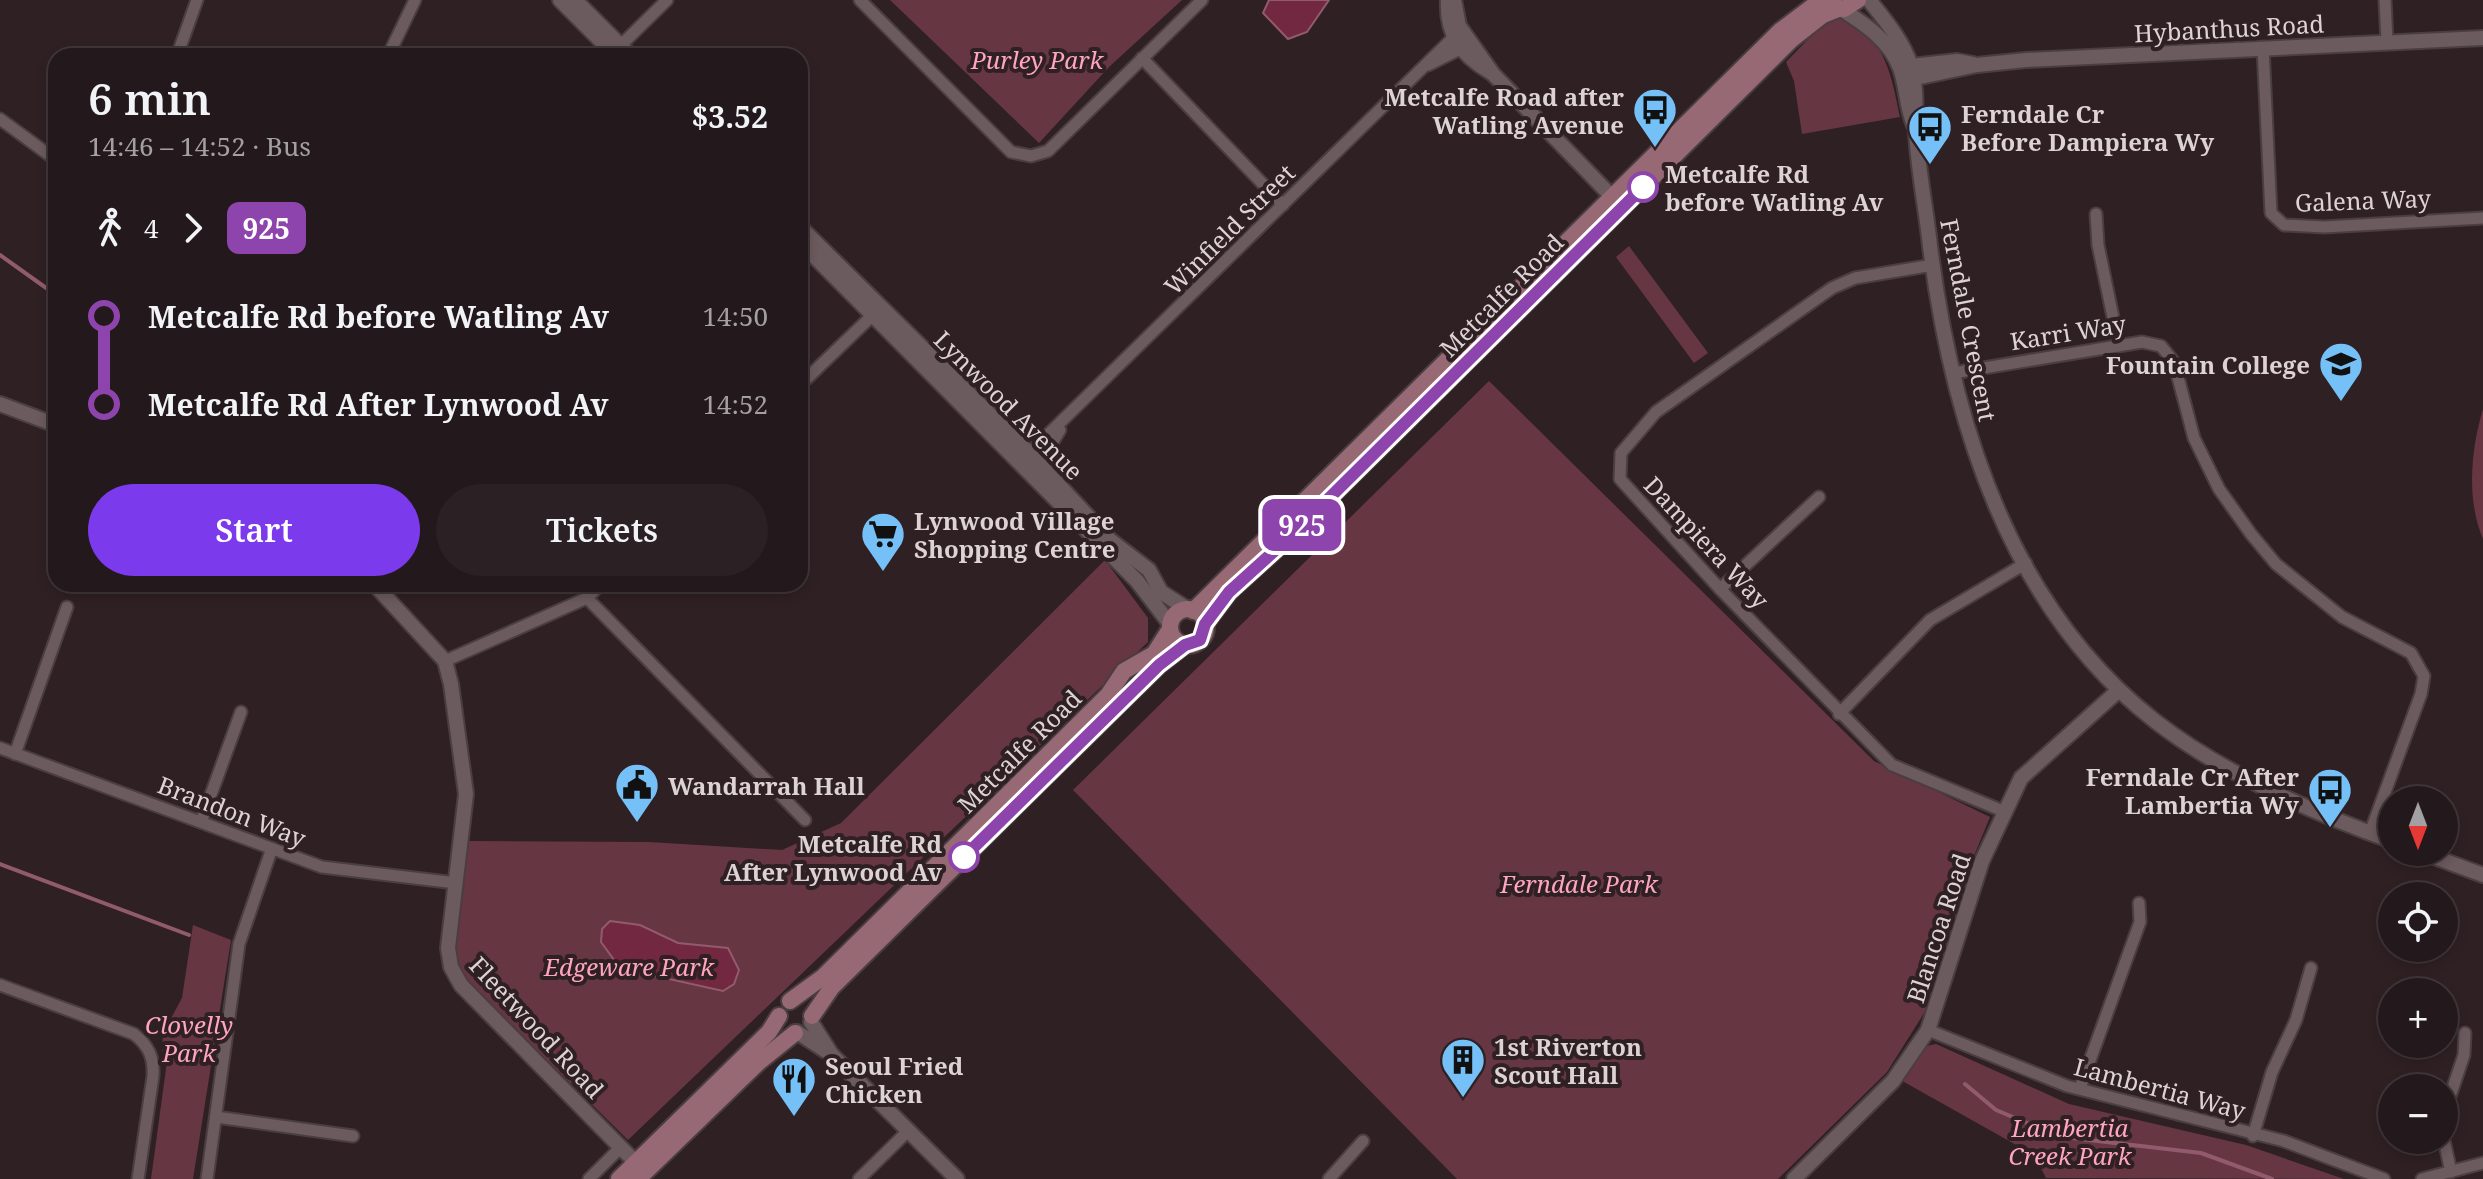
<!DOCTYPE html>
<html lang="en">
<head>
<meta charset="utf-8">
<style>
	body { margin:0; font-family:"Noto Serif",serif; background:#2b2124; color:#f1f3f6; height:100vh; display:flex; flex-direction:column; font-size:30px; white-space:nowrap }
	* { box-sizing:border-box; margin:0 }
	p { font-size:26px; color:#a3a0a3 }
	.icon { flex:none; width:44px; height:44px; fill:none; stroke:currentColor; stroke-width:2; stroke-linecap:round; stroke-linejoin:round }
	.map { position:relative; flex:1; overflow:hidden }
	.sheet { position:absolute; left:48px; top:48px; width:760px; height:544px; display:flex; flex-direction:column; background:#23181b; border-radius:24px; box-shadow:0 4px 12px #0003,0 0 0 2px #40373a }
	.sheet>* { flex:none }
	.badge { padding:0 16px; border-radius:12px; font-size:28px; line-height:52px }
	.needle { width:52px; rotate:180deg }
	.tools { position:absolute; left:2378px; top:786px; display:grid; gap:16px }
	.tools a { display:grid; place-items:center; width:80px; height:80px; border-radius:50%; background:#23181b; box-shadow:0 4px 12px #0003,0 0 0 2px #40373a; font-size:40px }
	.map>.badge { position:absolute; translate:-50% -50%; box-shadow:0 0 0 4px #fff }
	.legs { display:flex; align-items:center; gap:12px; height:88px; padding:0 40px; font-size:26px }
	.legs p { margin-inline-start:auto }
	.summary { display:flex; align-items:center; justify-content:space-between; height:136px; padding:0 40px }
	h1 { font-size:44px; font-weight:600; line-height:60px }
	.cta { display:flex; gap:16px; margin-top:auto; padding:16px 40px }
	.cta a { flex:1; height:92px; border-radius:48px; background:#7c3aed; color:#fff; font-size:32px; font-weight:600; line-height:92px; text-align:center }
	.cta a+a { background:#2b2124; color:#f1f3f6 }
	ul { padding:0 40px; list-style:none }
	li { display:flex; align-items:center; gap:28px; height:88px; font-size:30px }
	li i { display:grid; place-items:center; width:12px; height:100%; margin:0 10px; background:currentColor }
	li i::after { content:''; width:20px; height:20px; margin:-10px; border:6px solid; border-radius:50%; background:#23181b }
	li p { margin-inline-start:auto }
	li:first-child i { background:linear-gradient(#0000 50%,currentColor 0) }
	li:last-child i { background:linear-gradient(currentColor 50%,#0000 0) }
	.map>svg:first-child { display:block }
</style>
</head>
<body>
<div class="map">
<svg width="2483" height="1179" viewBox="0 0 2483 1179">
	<rect width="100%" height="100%" fill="#2f2024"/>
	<g fill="#663643">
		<path d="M 890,0 L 1182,0 L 1109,67 L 1039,143 Z"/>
		<path d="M 1838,18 C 1884,31 1892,76 1900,117 L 1802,134 L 1794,81 L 1786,62 L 1818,29 Z"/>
		<path d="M 1629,246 L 1708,353 L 1694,363 L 1616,257 Z"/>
		<path d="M 1489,381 L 1874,761 L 1990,817 L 1944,929 L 1926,1010 L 1887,1072 L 1778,1179 L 1457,1179 L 1073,790 Z"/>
		<path d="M 2483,409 L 2483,539 C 2466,499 2471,449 2483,409 Z"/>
		<path d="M 1105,560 L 1148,618 L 1148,642 L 628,1140 L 470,984 L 458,963 L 456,946 L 469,841 L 649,842 L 782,850 L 841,823 Z"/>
		<path d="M 193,925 L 231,940 L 193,1179 L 151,1179 L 168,1054 L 162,1051 L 163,1033 L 182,998 Z"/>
		<path d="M 1936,1044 L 2069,1104 L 2246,1145 L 2344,1179 L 2046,1178 L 2034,1155 L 1897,1078 L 1916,1048 Z"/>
	</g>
	<g fill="#722841" stroke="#925b6d" stroke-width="2">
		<path d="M 1269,0 L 1329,0 L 1307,32 L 1288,39 L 1263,13 Z"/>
		<path d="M 610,921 L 640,925 L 678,943 L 728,948 L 739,970 L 734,984 L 723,991 L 620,968 L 601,942 L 602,929 Z"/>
	</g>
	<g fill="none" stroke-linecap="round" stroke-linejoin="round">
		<g stroke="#925b6d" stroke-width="4">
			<path d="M 0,255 L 56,295"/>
			<path d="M 0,864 L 189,935"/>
			<path d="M 1965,1084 L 1996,1110 L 2034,1126 L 2072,1138 L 2201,1153 L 2272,1179"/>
		</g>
		<g stroke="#4a3e41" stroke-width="15">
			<g id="minor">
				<path d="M 860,0 L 1011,152 L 1031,156 L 1048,151 L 1202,0"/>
				<path d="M 2385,0 L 2387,42"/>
				<path d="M 2263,48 L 2271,213 L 2284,225 L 2324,227 L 2483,218"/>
				<path d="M 616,50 L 667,0"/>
				<path d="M 177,56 L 197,0"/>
				<path d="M 388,56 L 415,0"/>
				<path d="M 1142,58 L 1283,205"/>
				<path d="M 1428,65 L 1466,46"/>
				<path d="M 0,119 L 56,160"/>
				<path d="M 2096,214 L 2098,245 L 2119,346"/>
				<path d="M 1933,265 L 1855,278 L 1832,288 L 1656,412 L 1621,453 L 1620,479 L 1720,589 L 1892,765 L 2003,811"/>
				<path d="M 1953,373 L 2142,342 L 2161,346 L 2174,362 L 2194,438 L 2219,489 L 2251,534 L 2276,564 L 2342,617 L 2411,653 L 2424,676 L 2421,694 L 2370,833"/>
				<path d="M 800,385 L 877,311"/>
				<path d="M 1025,457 L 1458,33"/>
				<path d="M 1036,470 L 1060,430"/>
				<path d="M 1720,589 L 1819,497"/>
				<path d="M 587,598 L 805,820"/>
				<path d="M 445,661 L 587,598 L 601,584"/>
				<path d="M 1839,714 L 1930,620 L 2026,563"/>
				<path d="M 0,748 L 322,867 L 456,883"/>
				<path d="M 15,754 L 67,607"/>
				<path d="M 201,822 L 241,712"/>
				<path d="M 0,985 L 134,1034 C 149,1046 154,1058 153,1076 L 138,1179"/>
				<path d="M 1928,1030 L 2067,1086 L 2284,1141 L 2384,1179"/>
				<path d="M 2080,1088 L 2140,922 L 2139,903"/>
				<path d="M 2444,1114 L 2464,1055 L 2465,1033"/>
				<path d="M 216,1117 L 353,1136"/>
				<path d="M 2253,1136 L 2272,1072 L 2296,1020 L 2311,968"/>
				<path d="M 2444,1140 L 2451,1172"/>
				<path d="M 207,1179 L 239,944 L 271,851"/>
				<path d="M 589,1179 L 621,1147"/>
				<path d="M 859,1179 L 907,1132"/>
				<path d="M 1329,1179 L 1363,1141"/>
				<path d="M 2422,1179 L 2483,1163"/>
			</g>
		</g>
		<g stroke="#4a3e41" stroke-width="18">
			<g id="tertiary">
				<path d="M 560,0 L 616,56"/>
				<path d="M 575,0 L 631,56"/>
				<path d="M 1448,0 C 1446,34 1461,55 1490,72"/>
				<path d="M 1454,0 L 1459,26 L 1493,74 L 1620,205"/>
				<path d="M 1869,0 C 1885,20 1903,41 1911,66 C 1917,88 1915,110 1916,132 C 1918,170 1926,208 1930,246 C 1952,421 2010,608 2155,721 C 2223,774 2311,812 2392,841"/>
				<path d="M 1841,9 C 1865,24 1890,41 1900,68 C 1907,87 1906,107 1914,125"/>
				<path d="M 1902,67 L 1957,61 L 1973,64"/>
				<path d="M 1906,80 L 1977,65 L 2026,60 L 2483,38"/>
				<path d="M 800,227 L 1029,453 L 1110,540 L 1149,570 L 1161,592 L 1189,610"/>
				<path d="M 800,242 L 1137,581 L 1170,624"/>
				<path d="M 0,404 L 56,425"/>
				<path d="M 374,584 L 445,661 L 451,684 L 466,794 L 448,948 L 451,967 L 461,985 L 642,1169"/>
				<path d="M 2421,852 L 2483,875"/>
				<path d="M 811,1022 L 832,1055 L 957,1179"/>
				<path d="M 797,1032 L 832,1055"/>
				<path d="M 1794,1179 L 1893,1081 L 1928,1030 L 1982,861 L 2021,778 L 2119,690"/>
			</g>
		</g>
		<g stroke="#4a3e41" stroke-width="20">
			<g id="secondary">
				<path d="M 1832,6 L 1844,9 L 1858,0"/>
				<circle cx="1188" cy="627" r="18"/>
				<path d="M 1193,611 L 1780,31 L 1821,0"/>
				<path d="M 1205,624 L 1229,592 L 1292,535 L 1791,40 L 1823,15 L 1838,9"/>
				<path d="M 790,1001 L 823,977 L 1108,695 L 1124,671 L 1154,654 L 1170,629"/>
				<path d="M 812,1016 L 832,987 L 1159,665 L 1185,645"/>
				<path d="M 619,1179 L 769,1032 L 779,1016"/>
				<path d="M 638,1179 L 759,1062 L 795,1033"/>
			</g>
		</g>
		<use href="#minor" stroke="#6b5a5e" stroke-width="11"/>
		<use href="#tertiary" stroke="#6b5a5e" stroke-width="14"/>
		<use href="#secondary" stroke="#976975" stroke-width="16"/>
	</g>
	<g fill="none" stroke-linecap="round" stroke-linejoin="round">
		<g stroke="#fff" stroke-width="18">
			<path id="line-1" d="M 964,857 L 1159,665 L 1185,645 L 1200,640 L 1205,624 L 1229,592 L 1292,535 L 1643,187"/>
		</g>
		<use href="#line-1" stroke="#8e44ad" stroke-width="12"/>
	</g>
	<defs>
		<g id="bus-pin" transform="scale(2.3)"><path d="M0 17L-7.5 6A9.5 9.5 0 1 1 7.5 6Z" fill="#75c0f6" stroke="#2f2024"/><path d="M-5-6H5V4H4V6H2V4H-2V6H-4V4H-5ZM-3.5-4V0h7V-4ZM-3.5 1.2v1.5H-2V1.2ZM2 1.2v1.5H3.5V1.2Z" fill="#111"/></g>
		<g id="school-pin" transform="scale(2.3)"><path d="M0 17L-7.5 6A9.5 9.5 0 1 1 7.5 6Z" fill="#75c0f6" stroke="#2f2024"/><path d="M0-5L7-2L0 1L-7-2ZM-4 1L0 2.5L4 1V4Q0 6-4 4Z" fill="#111"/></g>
		<g id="supermarket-pin" transform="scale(2.3)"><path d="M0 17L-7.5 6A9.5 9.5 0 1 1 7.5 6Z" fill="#75c0f6" stroke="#2f2024"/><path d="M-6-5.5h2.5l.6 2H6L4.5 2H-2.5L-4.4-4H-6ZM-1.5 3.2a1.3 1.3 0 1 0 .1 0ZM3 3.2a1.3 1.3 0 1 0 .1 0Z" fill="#111"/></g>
		<g id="civic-pin" transform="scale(2.3)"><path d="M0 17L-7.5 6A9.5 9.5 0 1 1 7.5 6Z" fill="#75c0f6" stroke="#2f2024"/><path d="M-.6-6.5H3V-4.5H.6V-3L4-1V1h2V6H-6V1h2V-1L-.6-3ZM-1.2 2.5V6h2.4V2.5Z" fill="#111"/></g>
		<g id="building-pin" transform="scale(2.3)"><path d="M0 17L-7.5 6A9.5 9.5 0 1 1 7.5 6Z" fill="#75c0f6" stroke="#2f2024"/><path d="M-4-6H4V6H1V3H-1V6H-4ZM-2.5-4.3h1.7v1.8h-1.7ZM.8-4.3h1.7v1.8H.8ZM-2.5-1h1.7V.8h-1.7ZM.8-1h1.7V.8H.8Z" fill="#111"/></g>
		<g id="restaurant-pin" transform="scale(2.3)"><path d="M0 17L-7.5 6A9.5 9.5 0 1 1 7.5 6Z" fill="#75c0f6" stroke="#2f2024"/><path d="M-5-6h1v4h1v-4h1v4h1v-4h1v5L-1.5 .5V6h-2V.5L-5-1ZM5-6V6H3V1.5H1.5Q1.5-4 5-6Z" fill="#111"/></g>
	</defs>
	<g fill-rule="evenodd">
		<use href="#bus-pin" x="1655" y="110"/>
		<use href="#bus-pin" x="1930" y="127"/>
		<use href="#school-pin" x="2341" y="364"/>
		<use href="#supermarket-pin" x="883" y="534"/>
		<use href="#civic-pin" x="637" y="785"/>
		<use href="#bus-pin" x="2330" y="790"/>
		<use href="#building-pin" x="1463" y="1060"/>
		<use href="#restaurant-pin" x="794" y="1079"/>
	</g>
	<g fill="#fff" stroke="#8e44ad" stroke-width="4">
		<circle cx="1643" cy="187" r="14"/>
		<circle cx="964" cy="857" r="14"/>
	</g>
	<g text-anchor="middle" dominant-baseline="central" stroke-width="8" stroke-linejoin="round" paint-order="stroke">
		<g font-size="24" fill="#ddd3d5" stroke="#2f2024">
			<text transform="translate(2229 28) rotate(-3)">Hybanthus Road</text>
			<text transform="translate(2363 200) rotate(-2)">Galena Way</text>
			<text transform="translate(1229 229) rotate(-45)">Winfield Street</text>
			<text transform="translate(1501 295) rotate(-45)">Metcalfe Road</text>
			<text transform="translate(1969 320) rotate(79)">Ferndale Crescent</text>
			<text transform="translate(2068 332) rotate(-9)">Karri Way</text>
			<text transform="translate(1009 405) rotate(45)">Lynwood Avenue</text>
			<text transform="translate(1707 542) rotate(47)">Dampiera Way</text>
			<text transform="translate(1019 751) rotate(-45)">Metcalfe Road</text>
			<text transform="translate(232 811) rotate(21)">Brandon Way</text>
			<text transform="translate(1938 928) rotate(-72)">Blancoa Road</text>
			<text transform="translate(537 1027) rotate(47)">Fleetwood Road</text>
			<text transform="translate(2160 1088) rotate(15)">Lambertia Way</text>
		</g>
		<g font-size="24" font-style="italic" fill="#ffa5bd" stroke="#2f2024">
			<text x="1037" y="59">Purley Park</text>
			<text x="1579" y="883">Ferndale Park</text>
			<text x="629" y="966">Edgeware Park</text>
			<text x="189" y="1024">Clovelly<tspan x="189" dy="28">Park</tspan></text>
			<text x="2070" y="1127">Lambertia<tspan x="2070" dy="28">Creek Park</tspan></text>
		</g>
		<g font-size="24" font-weight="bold" fill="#ddd3d5" stroke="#2f2024" text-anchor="start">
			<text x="1624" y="96" text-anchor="end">Metcalfe Road after<tspan x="1624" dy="28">Watling Avenue</tspan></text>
			<text x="1961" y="113">Ferndale Cr<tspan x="1961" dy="28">Before Dampiera Wy</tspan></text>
			<text x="2310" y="364" text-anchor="end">Fountain College</text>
			<text x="914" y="520">Lynwood Village<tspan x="914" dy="28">Shopping Centre</tspan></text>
			<text x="2299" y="776" text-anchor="end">Ferndale Cr After<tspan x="2299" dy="28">Lambertia Wy</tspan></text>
			<text x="668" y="785">Wandarrah Hall</text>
			<text x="1494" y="1046">1st Riverton<tspan x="1494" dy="28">Scout Hall</tspan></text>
			<text x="825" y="1065">Seoul Fried<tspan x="825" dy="28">Chicken</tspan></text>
		</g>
		<g font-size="24" font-weight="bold" fill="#ddd3d5" stroke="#2f2024" text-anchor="start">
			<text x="1665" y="173">Metcalfe Rd<tspan x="1665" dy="28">before Watling Av</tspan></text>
			<text x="942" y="843" text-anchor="end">Metcalfe Rd<tspan x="942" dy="28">After Lynwood Av</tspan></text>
		</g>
	</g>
</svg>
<div class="tools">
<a><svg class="needle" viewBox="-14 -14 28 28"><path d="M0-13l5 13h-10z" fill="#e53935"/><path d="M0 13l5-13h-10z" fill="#a3a0a3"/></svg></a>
<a><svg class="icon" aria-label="locate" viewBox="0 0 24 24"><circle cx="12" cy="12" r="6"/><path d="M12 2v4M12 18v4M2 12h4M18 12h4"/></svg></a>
<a>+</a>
<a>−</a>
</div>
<b class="badge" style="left:1302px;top:525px;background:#8e44ad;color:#fff">925</b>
<section class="sheet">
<div class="summary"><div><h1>6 min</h1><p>14:46 – 14:52 · Bus</p></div><b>$3.52</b></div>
<div class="legs"><svg class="icon" aria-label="walk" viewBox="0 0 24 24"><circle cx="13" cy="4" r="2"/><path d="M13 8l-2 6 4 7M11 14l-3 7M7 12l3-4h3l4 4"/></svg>4<svg class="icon" aria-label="forward" viewBox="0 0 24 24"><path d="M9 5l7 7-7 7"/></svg><b class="badge" style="background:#8e44ad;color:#fff">925</b></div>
<ul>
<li><i style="color:#8e44ad"></i><b>Metcalfe Rd before Watling Av</b><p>14:50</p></li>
<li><i style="color:#8e44ad"></i><b>Metcalfe Rd After Lynwood Av</b><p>14:52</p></li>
</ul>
<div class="cta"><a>Start</a><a>Tickets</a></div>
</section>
</div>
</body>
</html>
